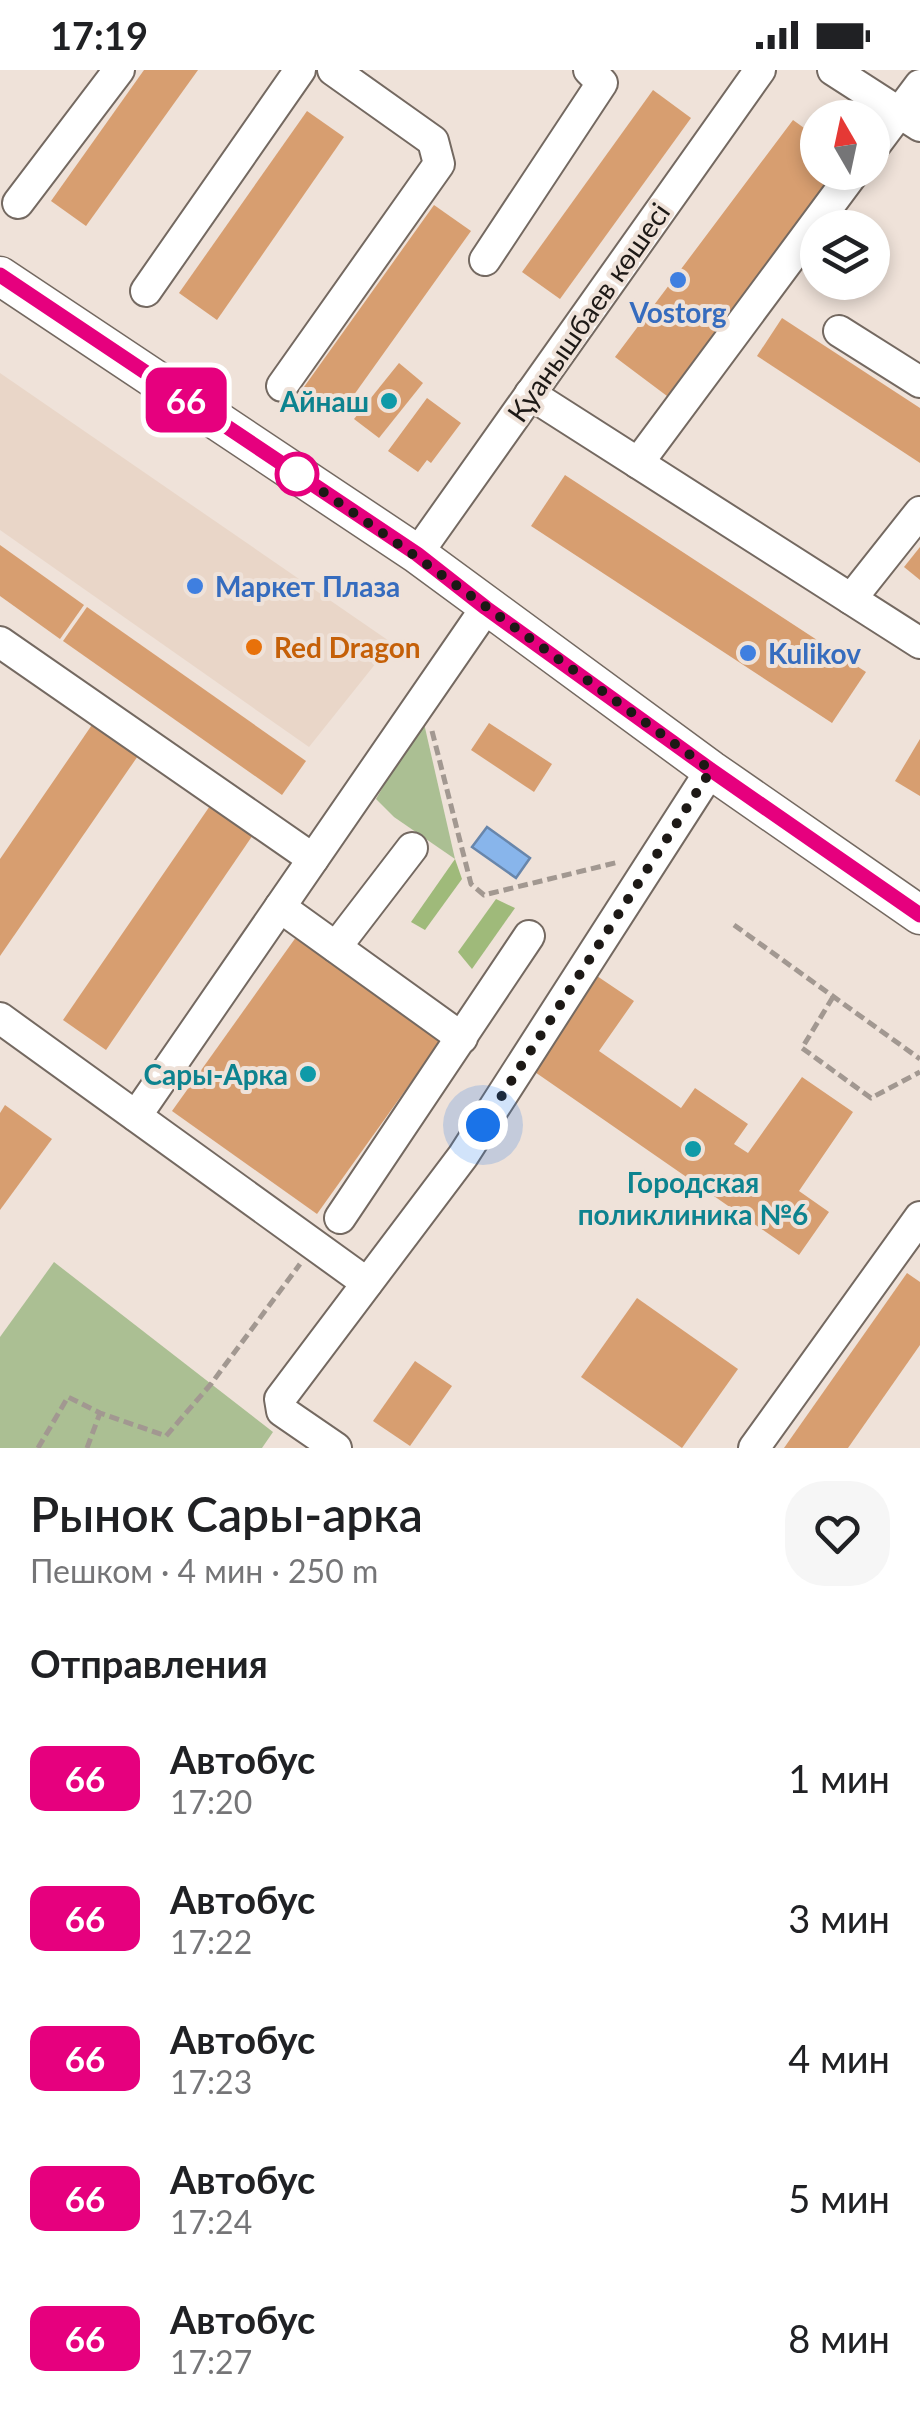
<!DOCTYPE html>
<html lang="ru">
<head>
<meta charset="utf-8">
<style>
	body { margin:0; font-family:Lato,sans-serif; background:#f6f6f6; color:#202124; height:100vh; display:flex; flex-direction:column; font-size:38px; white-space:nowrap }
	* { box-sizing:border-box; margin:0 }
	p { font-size:32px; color:#757577 }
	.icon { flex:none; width:55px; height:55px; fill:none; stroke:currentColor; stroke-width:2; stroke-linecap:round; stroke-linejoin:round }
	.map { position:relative; height:1378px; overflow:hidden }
	.side { display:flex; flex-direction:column; background:#fff; flex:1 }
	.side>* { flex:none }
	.badge { padding:0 20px; border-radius:15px; font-size:35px; line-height:65px }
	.needle { width:65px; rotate:351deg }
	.tools { position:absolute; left:800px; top:30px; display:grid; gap:20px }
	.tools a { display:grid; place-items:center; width:90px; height:90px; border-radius:50%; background:#fff; box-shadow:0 5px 15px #0003; font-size:50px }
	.you { position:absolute; width:50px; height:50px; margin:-25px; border:8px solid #fff; border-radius:50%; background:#1a73e8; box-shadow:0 0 0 15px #1a73e833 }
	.map>.badge { position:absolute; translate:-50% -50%; box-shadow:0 0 0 5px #fff }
	h2 { padding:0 30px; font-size:38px; line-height:90px }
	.round { display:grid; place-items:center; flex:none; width:105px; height:105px; border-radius:40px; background:#f6f6f6 }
	.head { display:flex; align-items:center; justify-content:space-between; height:170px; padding:0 30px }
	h1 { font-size:48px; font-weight:600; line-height:75px }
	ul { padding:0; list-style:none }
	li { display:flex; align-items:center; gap:30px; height:140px; padding:0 30px }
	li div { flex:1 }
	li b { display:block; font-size:38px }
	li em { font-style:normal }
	li .badge { min-width:110px; font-weight:700; text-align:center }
	.status { display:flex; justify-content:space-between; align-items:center; height:70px; padding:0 50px; background:#fff; direction:ltr }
	.status svg { height:28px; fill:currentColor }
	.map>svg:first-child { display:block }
</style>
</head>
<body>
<div class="status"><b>17:19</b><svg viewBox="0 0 49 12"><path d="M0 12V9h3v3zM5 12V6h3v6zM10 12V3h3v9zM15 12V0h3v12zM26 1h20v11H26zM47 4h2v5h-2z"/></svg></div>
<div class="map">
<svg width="920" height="1378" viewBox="0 0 920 1378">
	<rect width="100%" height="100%" fill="#efe2d9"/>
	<path fill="#e9d6c8" d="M 0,303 L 392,573 L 309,677 L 0,460 Z"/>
	<g fill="#abbf93">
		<path d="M 423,649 L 455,789 L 394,747 L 376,729 Z"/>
		<path d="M 54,1192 L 273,1362 L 262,1378 L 0,1378 L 0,1267 Z"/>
	</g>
	<g fill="#9fba7a">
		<path d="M 455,789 L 462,809 L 425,860 L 411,852 Z"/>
		<path d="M 496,829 L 515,838 L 472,899 L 458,882 Z"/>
	</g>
	<path fill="#88b5eb" stroke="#6886ab" stroke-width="2.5" d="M 487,757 L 530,788 L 516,808 L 472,777 Z"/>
	<g fill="#d79e70">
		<path d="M 144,0 L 198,0 L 86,156 L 51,131 Z"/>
		<path d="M 653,20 L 691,48 L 560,229 L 522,202 Z"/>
		<path d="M 307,41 L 344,67 L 217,250 L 179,223 Z"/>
		<path d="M 793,50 L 818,68 L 818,102 L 835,102 L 667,326 L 615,287 Z"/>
		<path d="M 434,135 L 471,161 L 341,343 L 304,317 Z"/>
		<path d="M 782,248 L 920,338 L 920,393 L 757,286 Z"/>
		<path d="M 399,293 L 423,313 L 379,368 L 354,349 Z"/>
		<path d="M 427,328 L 461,353 L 431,393 L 427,390 L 418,402 L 388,381 Z"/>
		<path d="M 565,405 L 866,602 L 832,653 L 531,456 Z"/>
		<path d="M 0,475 L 84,535 L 60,569 L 0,526 Z"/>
		<path d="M 920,477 L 920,510 L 904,497 Z"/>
		<path d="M 87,537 L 306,691 L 282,725 L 63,571 Z"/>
		<path d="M 96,649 L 142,680 L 0,886 L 0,789 Z"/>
		<path d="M 489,653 L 552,694 L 534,722 L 471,680 Z"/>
		<path d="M 920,669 L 920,726 L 895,711 Z"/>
		<path d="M 214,730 L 257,759 L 106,980 L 63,950 Z"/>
		<path d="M 299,863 L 444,966 L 317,1144 L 172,1041 Z"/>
		<path d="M 597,906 L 634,931 L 599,981 L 681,1038 L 695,1018 L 748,1054 L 734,1074 L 748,1083 L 802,1007 L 853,1042 L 799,1121 L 829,1142 L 799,1185 L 532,1000 Z"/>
		<path d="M 5,1035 L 52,1069 L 0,1140 L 0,1043 Z"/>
		<path d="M 907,1203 L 920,1212 L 920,1275 L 848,1378 L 784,1378 Z"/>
		<path d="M 637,1228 L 738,1299 L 682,1378 L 581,1307 Z"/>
		<path d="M 415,1291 L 452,1316 L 410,1376 L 373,1351 Z"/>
	</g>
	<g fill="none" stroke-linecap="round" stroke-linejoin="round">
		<g stroke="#746961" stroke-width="34">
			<g id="minor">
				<path d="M 833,0 L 920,56"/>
				<path d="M 872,79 L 920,15"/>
				<path d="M 18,133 L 119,0"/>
				<path d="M 485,190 L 602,13 L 589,0"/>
				<path d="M 146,221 L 300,0"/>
				<path d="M 839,261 L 920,312"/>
				<path d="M 282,316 L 439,94 L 433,71 L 333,0"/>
				<path d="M 530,324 L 920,573"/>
				<path d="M 638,393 L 854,102"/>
				<path d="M 417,484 L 760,0"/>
				<path d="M 851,529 L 920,442"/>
				<path d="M 0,572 L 313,789"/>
				<path d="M 280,837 L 462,968"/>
				<path d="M 336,877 L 412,778"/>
				<path d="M 0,948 L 367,1213"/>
				<path d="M 136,1046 L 486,538"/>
				<path d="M 340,1148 L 529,866"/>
				<path d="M 336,1378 L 282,1341 L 280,1329 L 463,1086 L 711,700"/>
				<path d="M 754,1378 L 920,1147"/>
			</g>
		</g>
		<g stroke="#746961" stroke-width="41">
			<path id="major" d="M 0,206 L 417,484 L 711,700 L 920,845"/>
		</g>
		<g stroke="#a29891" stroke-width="5" stroke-dasharray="10 5" stroke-linecap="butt">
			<path d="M 432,661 L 471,814 L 484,825 L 619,792"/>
			<path d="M 734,855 L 920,989"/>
			<path d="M 833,927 L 802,978 L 871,1028 L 920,1002"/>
			<path d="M 38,1378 L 68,1327 L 100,1343 L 166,1366 L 211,1314 L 300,1194"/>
			<path d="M 87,1378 L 100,1343"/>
		</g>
		<use href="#minor" stroke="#fff" stroke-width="30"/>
		<use href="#major" stroke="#fff" stroke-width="38"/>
	</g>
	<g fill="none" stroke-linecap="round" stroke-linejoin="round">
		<g stroke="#fff" stroke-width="22">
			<path id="line" d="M 0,205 L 417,484 L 486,538 L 711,700 L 920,845"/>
		</g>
		<use href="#line" stroke="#e6007e" stroke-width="15"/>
		<path stroke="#1d1916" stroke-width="10" stroke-dasharray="0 18" d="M 297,404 L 288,398 C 432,495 571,599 711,700 L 483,1055"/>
	</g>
	<g fill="#3f7fe0" stroke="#efe2d9" stroke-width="4">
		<circle cx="678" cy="210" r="10"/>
		<circle cx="195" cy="516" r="10"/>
		<circle cx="748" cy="583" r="10"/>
	</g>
	<g fill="#0f9aa8" stroke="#efe2d9" stroke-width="4">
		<circle cx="389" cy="331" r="10"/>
		<circle cx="308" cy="1004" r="10"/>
		<circle cx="693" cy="1079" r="10"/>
	</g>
	<circle fill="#fff" stroke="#e6007e" stroke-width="5" cx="297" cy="404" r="20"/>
	<circle fill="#e8710a" stroke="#efe2d9" stroke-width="4" cx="254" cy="577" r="10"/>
	<g text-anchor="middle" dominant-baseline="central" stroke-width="8" stroke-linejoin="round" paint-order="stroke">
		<g font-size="28" fill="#1d1916" stroke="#efe2d9">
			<text transform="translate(588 242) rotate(-55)">Қуанышбаев көшесі</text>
		</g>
		<g font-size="28" font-weight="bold" fill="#366cbe" stroke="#efe2d9" text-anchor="start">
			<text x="678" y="242" text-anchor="middle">Vostorg</text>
			<text x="215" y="516">Маркет Плаза</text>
			<text x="768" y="583">Kulikov</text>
		</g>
		<g font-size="28" font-weight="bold" fill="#0d838f" stroke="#efe2d9" text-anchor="end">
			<text x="369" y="331">Айнаш</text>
			<text x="288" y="1004">Сары-Арка</text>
			<text x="693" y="1112" text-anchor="middle">Городская<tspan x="693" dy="32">поликлиника №6</tspan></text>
		</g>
		<g font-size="28" font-weight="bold" fill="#c56008" stroke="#efe2d9" text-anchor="start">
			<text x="274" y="577">Red Dragon</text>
		</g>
	</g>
</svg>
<div class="tools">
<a><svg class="needle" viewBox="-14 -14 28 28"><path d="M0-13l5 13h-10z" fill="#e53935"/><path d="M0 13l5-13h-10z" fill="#757577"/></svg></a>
<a><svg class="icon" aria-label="layers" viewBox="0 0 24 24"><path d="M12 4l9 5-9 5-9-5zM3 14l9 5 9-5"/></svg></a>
</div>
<div class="you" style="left:483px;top:1055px"></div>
<b class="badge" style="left:186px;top:330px;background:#e6007e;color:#fff">66</b>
</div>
<section class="side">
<div class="head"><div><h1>Рынок Сары-арка</h1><p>Пешком · 4 мин · 250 m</p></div><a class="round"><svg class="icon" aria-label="heart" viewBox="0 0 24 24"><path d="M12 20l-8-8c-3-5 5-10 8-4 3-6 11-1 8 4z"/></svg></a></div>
<h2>Отправления</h2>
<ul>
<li><span class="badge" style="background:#e6007e;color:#fff">66</span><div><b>Автобус</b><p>17:20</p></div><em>1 мин</em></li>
<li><span class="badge" style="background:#e6007e;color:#fff">66</span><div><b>Автобус</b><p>17:22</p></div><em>3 мин</em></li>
<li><span class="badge" style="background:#e6007e;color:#fff">66</span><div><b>Автобус</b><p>17:23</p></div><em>4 мин</em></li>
<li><span class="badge" style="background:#e6007e;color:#fff">66</span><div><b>Автобус</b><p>17:24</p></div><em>5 мин</em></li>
<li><span class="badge" style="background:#e6007e;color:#fff">66</span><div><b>Автобус</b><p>17:27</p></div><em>8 мин</em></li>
</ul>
</section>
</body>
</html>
